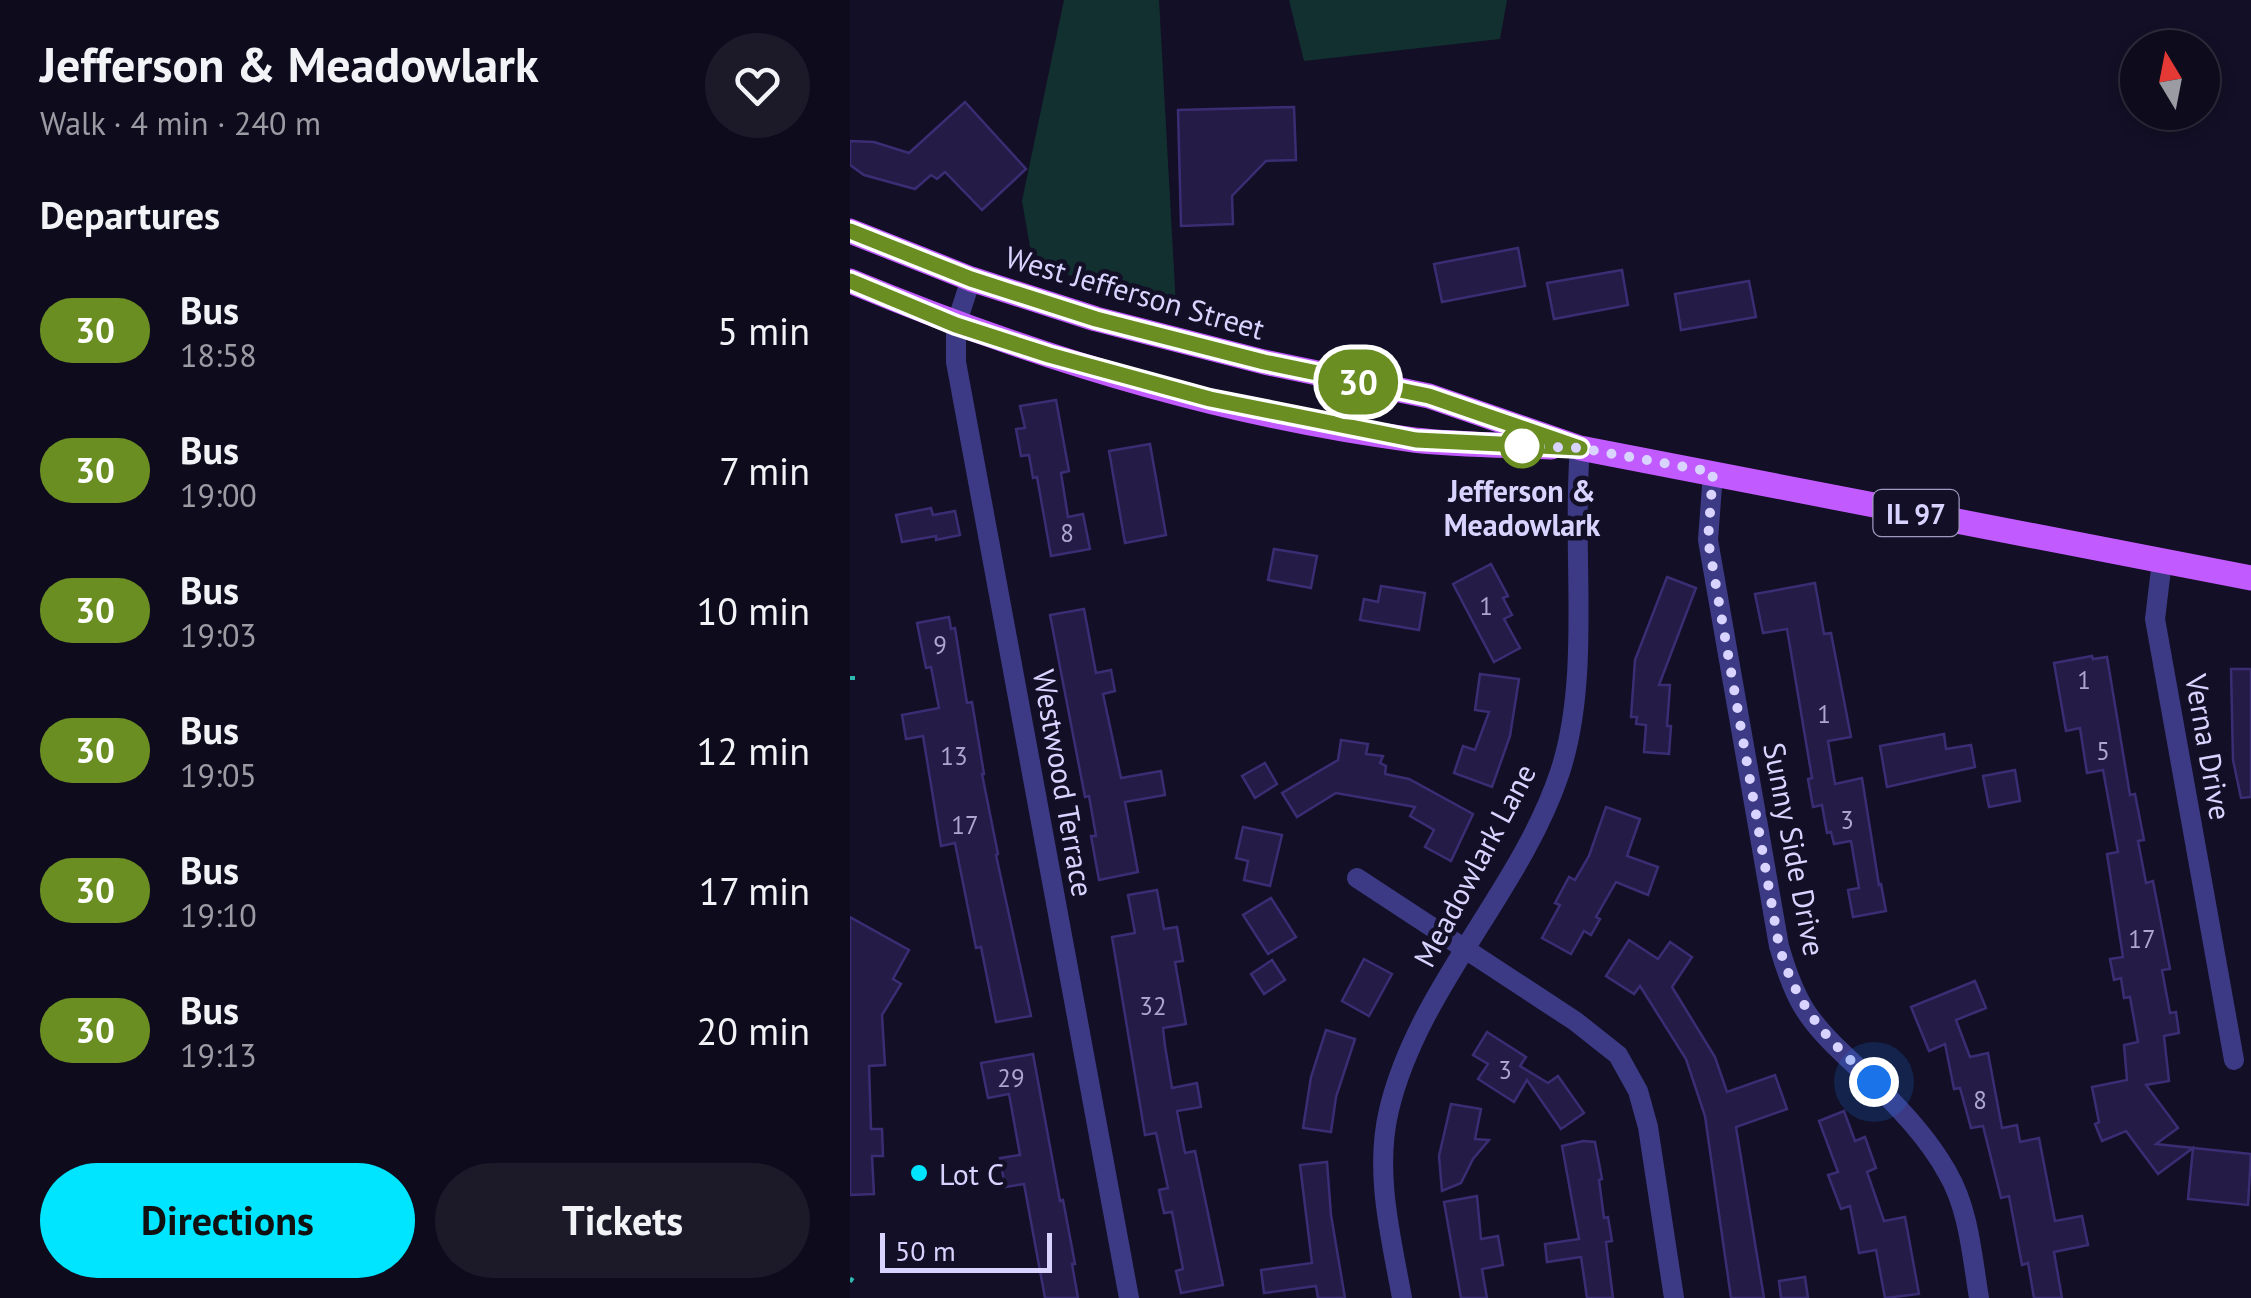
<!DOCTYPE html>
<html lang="en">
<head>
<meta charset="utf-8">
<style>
	body { margin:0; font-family:"PT Sans",sans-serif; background:#1c1929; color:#f1f3f6; height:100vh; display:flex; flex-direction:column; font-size:38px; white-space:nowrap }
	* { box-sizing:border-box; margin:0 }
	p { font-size:32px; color:#9b9ba3 }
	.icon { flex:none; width:55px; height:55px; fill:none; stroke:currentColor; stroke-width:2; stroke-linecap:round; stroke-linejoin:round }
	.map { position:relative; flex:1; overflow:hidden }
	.drawer { display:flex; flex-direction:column; background:#0e0b1c; width:850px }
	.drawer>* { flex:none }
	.badge { padding:0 20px; border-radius:32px; font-size:35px; line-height:65px }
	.needle { width:65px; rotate:350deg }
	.controls { position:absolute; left:1270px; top:30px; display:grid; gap:20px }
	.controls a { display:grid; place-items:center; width:100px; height:100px; border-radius:50%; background:#0e0b1c; box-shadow:0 5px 15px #0003,0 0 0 2px #2e2b3b; font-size:50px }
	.scale { position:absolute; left:30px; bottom:25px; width:172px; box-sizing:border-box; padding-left:10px; border:5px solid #d9d4ff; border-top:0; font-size:28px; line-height:35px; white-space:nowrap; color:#d9d4ff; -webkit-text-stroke:8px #130f26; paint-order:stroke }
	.you { position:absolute; width:50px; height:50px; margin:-25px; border:8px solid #fff; border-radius:50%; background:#1a73e8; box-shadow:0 0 0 15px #1a73e833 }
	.map>.badge { position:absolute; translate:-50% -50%; box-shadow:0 0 0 5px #fff }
	h2 { padding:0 40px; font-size:38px; line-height:90px }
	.round { display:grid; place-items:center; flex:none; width:105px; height:105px; border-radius:52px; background:#1c1929 }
	.summary { display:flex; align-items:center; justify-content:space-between; height:170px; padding:0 40px }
	h1 { font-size:48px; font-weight:600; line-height:75px }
	.action { display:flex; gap:20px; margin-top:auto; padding:20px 40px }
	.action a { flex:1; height:115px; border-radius:60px; background:#00e5ff; color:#111; font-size:40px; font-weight:600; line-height:115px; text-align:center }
	.action a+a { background:#1c1929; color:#f1f3f6 }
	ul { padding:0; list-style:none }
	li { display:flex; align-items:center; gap:30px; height:140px; padding:0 40px }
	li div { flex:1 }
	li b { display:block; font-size:38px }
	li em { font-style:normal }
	li .badge { min-width:110px; font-weight:700; text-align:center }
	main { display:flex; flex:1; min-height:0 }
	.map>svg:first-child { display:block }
</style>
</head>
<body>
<main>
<section class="drawer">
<div class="summary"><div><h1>Jefferson &amp; Meadowlark</h1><p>Walk · 4 min · 240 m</p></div><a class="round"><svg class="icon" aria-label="heart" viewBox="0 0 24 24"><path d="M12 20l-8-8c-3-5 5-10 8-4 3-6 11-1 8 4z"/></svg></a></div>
<h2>Departures</h2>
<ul>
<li><span class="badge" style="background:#6b8e23;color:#fff">30</span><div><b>Bus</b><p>18:58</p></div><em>5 min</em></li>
<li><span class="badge" style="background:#6b8e23;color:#fff">30</span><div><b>Bus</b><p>19:00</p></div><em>7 min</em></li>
<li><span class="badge" style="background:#6b8e23;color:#fff">30</span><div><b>Bus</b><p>19:03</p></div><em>10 min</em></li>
<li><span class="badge" style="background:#6b8e23;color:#fff">30</span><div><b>Bus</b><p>19:05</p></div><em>12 min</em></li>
<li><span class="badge" style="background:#6b8e23;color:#fff">30</span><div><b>Bus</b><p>19:10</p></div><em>17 min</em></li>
<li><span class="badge" style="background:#6b8e23;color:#fff">30</span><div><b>Bus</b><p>19:13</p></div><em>20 min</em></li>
</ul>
<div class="action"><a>Directions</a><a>Tickets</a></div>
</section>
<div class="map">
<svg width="1401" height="1298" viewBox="0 0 1401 1298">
	<rect width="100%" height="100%" fill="#130f26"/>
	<g fill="#12302f">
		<path d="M 214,0 L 309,0 L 326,307 L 196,268 L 181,252 L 172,201 Z"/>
		<path d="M 439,0 L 657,0 L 650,39 L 454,61 Z"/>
	</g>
	<g fill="#241b47" stroke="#3b2d73" stroke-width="2.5">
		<path d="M 115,102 L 176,169 L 132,210 L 95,172 L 87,179 L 81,175 L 65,189 L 14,175 L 0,165 L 0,141 L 24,142 L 59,153 Z"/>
		<path d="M 444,107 L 446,160 L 416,161 L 382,196 L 383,224 L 331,226 L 328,110 Z"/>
		<path d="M 668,248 L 675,286 L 592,302 L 584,264 Z"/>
		<path d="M 772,270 L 778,305 L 704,319 L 697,283 Z"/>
		<path d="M 899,281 L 906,317 L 831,330 L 825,294 Z"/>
		<path d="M 206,400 L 219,471 L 211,473 L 218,517 L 233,514 L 240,549 L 201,556 L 187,477 L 183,478 L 179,455 L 171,456 L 166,429 L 175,428 L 170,406 Z"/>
		<path d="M 300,444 L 316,535 L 275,543 L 259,451 Z"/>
		<path d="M 81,508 L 83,515 L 105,511 L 110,535 L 86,540 L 86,536 L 52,542 L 46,515 Z"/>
		<path d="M 424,549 L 467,556 L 461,588 L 418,580 Z"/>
		<path d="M 641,564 L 658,596 L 653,598 L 662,615 L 654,619 L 670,648 L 644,662 L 603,584 Z"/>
		<path d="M 817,577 L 846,588 L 809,685 L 820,685 L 817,726 L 821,726 L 819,754 L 794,752 L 796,725 L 786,724 L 787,717 L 781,717 L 785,660 Z"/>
		<path d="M 965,583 L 974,634 L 981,633 L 1001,737 L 978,741 L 985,784 L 1012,778 L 1029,885 L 1031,884 L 1036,911 L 1003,917 L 998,890 L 1009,888 L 1001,841 L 984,844 L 981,832 L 977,833 L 972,805 L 963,807 L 958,779 L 962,778 L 937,629 L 913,633 L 905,594 Z"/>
		<path d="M 531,586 L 575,593 L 569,630 L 510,620 L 514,599 L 528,602 Z"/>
		<path d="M 234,609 L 246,673 L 261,670 L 265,691 L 253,694 L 271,778 L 311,771 L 315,795 L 275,802 L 288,872 L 249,880 L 241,836 L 246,836 L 239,796 L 235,797 L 200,615 Z"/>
		<path d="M 99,617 L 101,629 L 105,628 L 117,703 L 122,702 L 134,774 L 132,774 L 148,854 L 146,855 L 181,1016 L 146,1022 L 131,947 L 126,948 L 105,843 L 91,846 L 73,736 L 56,739 L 52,715 L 89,708 L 81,667 L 76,668 L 67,623 Z"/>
		<path d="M 1242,656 L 1243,659 L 1257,657 L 1280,795 L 1285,794 L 1294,840 L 1288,841 L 1296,883 L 1303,881 L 1320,969 L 1312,970 L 1320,1013 L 1326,1012 L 1329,1033 L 1314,1036 L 1319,1081 L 1296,1085 L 1328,1128 L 1306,1144 L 1401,1154 L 1398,1205 L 1338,1199 L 1343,1148 L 1308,1174 L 1276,1131 L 1252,1141 L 1245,1124 L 1249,1122 L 1242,1087 L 1277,1080 L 1274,1045 L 1288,1042 L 1280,997 L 1274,998 L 1271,978 L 1264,980 L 1260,959 L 1273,957 L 1257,854 L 1268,852 L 1253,770 L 1237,773 L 1230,728 L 1216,731 L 1204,663 Z"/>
		<path d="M 1381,669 L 1401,669 L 1401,797 L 1391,798 L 1383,760 Z"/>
		<path d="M 630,674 L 669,679 L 660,736 L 642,787 L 604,773 L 613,746 L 625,750 L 639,712 L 625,710 Z"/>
		<path d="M 1094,734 L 1096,749 L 1121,745 L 1125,767 L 1037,787 L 1030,746 Z"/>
		<path d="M 491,740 L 518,744 L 516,754 L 533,756 L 530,763 L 536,766 L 535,774 L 559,779 L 623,814 L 601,861 L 575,847 L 584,830 L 560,816 L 565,807 L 486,793 L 447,817 L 432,793 L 488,760 Z"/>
		<path d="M 415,763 L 427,784 L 405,798 L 392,776 Z"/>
		<path d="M 1165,770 L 1170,801 L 1139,807 L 1133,776 Z"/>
		<path d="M 756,807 L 790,819 L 777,856 L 808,867 L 798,895 L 766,882 L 746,917 L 750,919 L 741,935 L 734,931 L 721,954 L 692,938 L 710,905 L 705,903 L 719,877 L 725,880 L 739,856 Z"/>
		<path d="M 393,827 L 432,835 L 420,886 L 394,880 L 398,861 L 386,858 Z"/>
		<path d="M 307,890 L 314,929 L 327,927 L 333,961 L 325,962 L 336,1024 L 313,1028 L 315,1046 L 322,1088 L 347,1083 L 351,1107 L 327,1111 L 335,1153 L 345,1151 L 373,1285 L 331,1293 L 326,1271 L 333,1269 L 322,1212 L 314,1213 L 309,1190 L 318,1188 L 306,1133 L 295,1135 L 262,937 L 285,933 L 278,895 Z"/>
		<path d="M 421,898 L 446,937 L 418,954 L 393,915 Z"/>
		<path d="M 0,917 L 59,950 L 43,979 L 51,984 L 32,1015 L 35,1065 L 19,1066 L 21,1129 L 32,1129 L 33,1156 L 22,1156 L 24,1194 L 0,1195 Z"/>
		<path d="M 779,940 L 808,959 L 820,942 L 842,957 L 822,987 L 865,1057 L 877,1092 L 925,1075 L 937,1109 L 886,1127 L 914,1298 L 881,1298 L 855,1116 L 836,1059 L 790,986 L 784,994 L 756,976 Z"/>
		<path d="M 514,959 L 542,974 L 519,1016 L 492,1001 Z"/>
		<path d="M 422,960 L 435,980 L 414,994 L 401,974 Z"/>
		<path d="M 1125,981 L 1136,1008 L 1106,1020 L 1120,1057 L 1138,1053 L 1152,1128 L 1167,1125 L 1170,1142 L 1189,1138 L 1205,1221 L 1232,1216 L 1238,1245 L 1204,1252 L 1212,1298 L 1184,1298 L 1178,1263 L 1172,1265 L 1159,1196 L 1151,1198 L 1133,1126 L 1121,1128 L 1110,1088 L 1104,1089 L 1095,1044 L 1079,1051 L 1061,1007 Z"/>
		<path d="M 476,1030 L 505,1039 L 486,1097 L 481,1132 L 453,1128 L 461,1077 Z"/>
		<path d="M 637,1032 L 676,1057 L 670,1066 L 698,1083 L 708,1076 L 734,1113 L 711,1129 L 677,1080 L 664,1102 L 628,1079 L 638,1064 L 623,1055 Z"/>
		<path d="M 183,1054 L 210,1201 L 213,1200 L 225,1264 L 222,1264 L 228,1298 L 195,1298 L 174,1184 L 155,1187 L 150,1158 L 170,1155 L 159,1094 L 138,1098 L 131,1063 Z"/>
		<path d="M 601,1104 L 631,1109 L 625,1139 L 639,1140 L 623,1159 L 611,1183 L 592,1191 L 589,1156 Z"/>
		<path d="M 994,1111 L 1005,1141 L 1015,1137 L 1026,1168 L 1017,1172 L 1034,1221 L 1055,1217 L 1069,1294 L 1035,1298 L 1026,1250 L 1009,1253 L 1000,1206 L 991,1209 L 978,1175 L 988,1172 L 969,1121 Z"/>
		<path d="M 733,1141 L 745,1142 L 752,1179 L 749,1180 L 754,1218 L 758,1217 L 762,1241 L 756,1242 L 763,1298 L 737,1298 L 731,1257 L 697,1262 L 695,1244 L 729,1239 L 712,1146 Z"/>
		<path d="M 477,1162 L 481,1215 L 495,1298 L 468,1298 L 466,1286 L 414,1293 L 411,1270 L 462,1263 L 450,1165 Z"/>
		<path d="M 627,1196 L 631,1239 L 648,1236 L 653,1265 L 632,1269 L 637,1298 L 611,1298 L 594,1202 Z"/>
		<path d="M 955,1277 L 958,1298 L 931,1298 L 929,1281 Z"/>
	</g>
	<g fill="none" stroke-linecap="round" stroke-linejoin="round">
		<g stroke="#2fb8b0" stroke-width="4" stroke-dasharray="5 8" stroke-linecap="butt">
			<path d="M 0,678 L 6,678"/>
			<path d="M 0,1282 L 4,1276"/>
		</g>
		<g stroke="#3d3a85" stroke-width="20">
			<path d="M 121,279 L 106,325 L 106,362 L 279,1298"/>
			<path d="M 863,473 L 858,540 L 929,946 C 935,967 943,991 955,1010 C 973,1038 1001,1060 1024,1083 C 1051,1110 1078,1138 1097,1172 C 1119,1209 1122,1256 1129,1298"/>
			<path d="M 1312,561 L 1305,619 L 1384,1060"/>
			<path d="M 507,878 L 725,1021 L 768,1055 L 788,1091 L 798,1127 L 824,1298"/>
			<path d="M 552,1298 C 541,1237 524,1172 539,1110 C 568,988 671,890 710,772 C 742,674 721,551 730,448"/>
		</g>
		<g stroke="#c25bff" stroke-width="25">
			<path d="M 0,231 L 121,279 L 246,319 L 414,362 L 579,396 L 730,448 L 1401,578"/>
			<path d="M 0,281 C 178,355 373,415 564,440 C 609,445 656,445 701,447"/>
		</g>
	</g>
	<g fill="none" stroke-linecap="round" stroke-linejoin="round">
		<g stroke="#fff" stroke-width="22">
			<path id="line" d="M 0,231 L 121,279 L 246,319 L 414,362 L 579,396 L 730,448 L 566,440 L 360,399 L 199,355 L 106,325 L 0,281"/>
		</g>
		<use href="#line" stroke="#6b8e23" stroke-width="15"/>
		<path stroke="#d9d4ff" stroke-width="10" stroke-dasharray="0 18" d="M 672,446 L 730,448 L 863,472 L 858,540 L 929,946 C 948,1010 976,1038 1024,1082"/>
	</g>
	<circle fill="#fff" stroke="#6b8e23" stroke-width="5" cx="672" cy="446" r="20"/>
	<circle fill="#00e5ff" stroke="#130f26" stroke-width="4" cx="69" cy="1173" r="10"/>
	<g text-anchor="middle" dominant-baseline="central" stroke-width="9" stroke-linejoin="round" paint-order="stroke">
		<g font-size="25" fill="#aca6d1">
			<text x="217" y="533">8</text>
			<text x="636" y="606">1</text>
			<text x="90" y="645">9</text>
			<text x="1234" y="680">1</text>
			<text x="974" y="714">1</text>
			<text x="1253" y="751">5</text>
			<text x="104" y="756">13</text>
			<text x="997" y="820">3</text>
			<text x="115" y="825">17</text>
			<text x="1292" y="939">17</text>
			<text x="303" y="1006">32</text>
			<text x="655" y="1070">3</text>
			<text x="161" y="1078">29</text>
			<text x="1130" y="1100">8</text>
		</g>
		<rect fill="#130f26" stroke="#9e99be" stroke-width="2.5" x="1023.5" y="490" width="85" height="46" rx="8"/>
		<g font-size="28" font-weight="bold" fill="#d9d4ff">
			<text x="1066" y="513">IL 97</text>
		</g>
		<g font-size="30" fill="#d9d4ff" stroke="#130f26">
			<text transform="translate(285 292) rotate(16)">West Jefferson Street</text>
			<text transform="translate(1359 747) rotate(80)">Verna Drive</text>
			<text transform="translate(214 783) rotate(80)">Westwood Terrace</text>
			<text transform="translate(945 849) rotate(79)">Sunny Side Drive</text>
			<text transform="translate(624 865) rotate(-62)">Meadowlark Lane</text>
		</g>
		<g font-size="30" font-weight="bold" fill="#d9d4ff" stroke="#130f26">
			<text x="672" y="490">Jefferson &amp;<tspan x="672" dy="34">Meadowlark</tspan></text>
		</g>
		<g font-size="30" fill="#d9d4ff" stroke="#130f26" text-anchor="start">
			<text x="89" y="1173">Lot C</text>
		</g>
	</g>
</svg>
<div class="controls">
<a><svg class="needle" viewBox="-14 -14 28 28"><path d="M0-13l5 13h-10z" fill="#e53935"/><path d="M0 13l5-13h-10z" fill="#9b9ba3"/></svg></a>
</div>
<div class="scale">50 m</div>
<div class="you" style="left:1024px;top:1082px"></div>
<b class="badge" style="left:508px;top:382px;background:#6b8e23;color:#fff">30</b>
</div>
</main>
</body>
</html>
